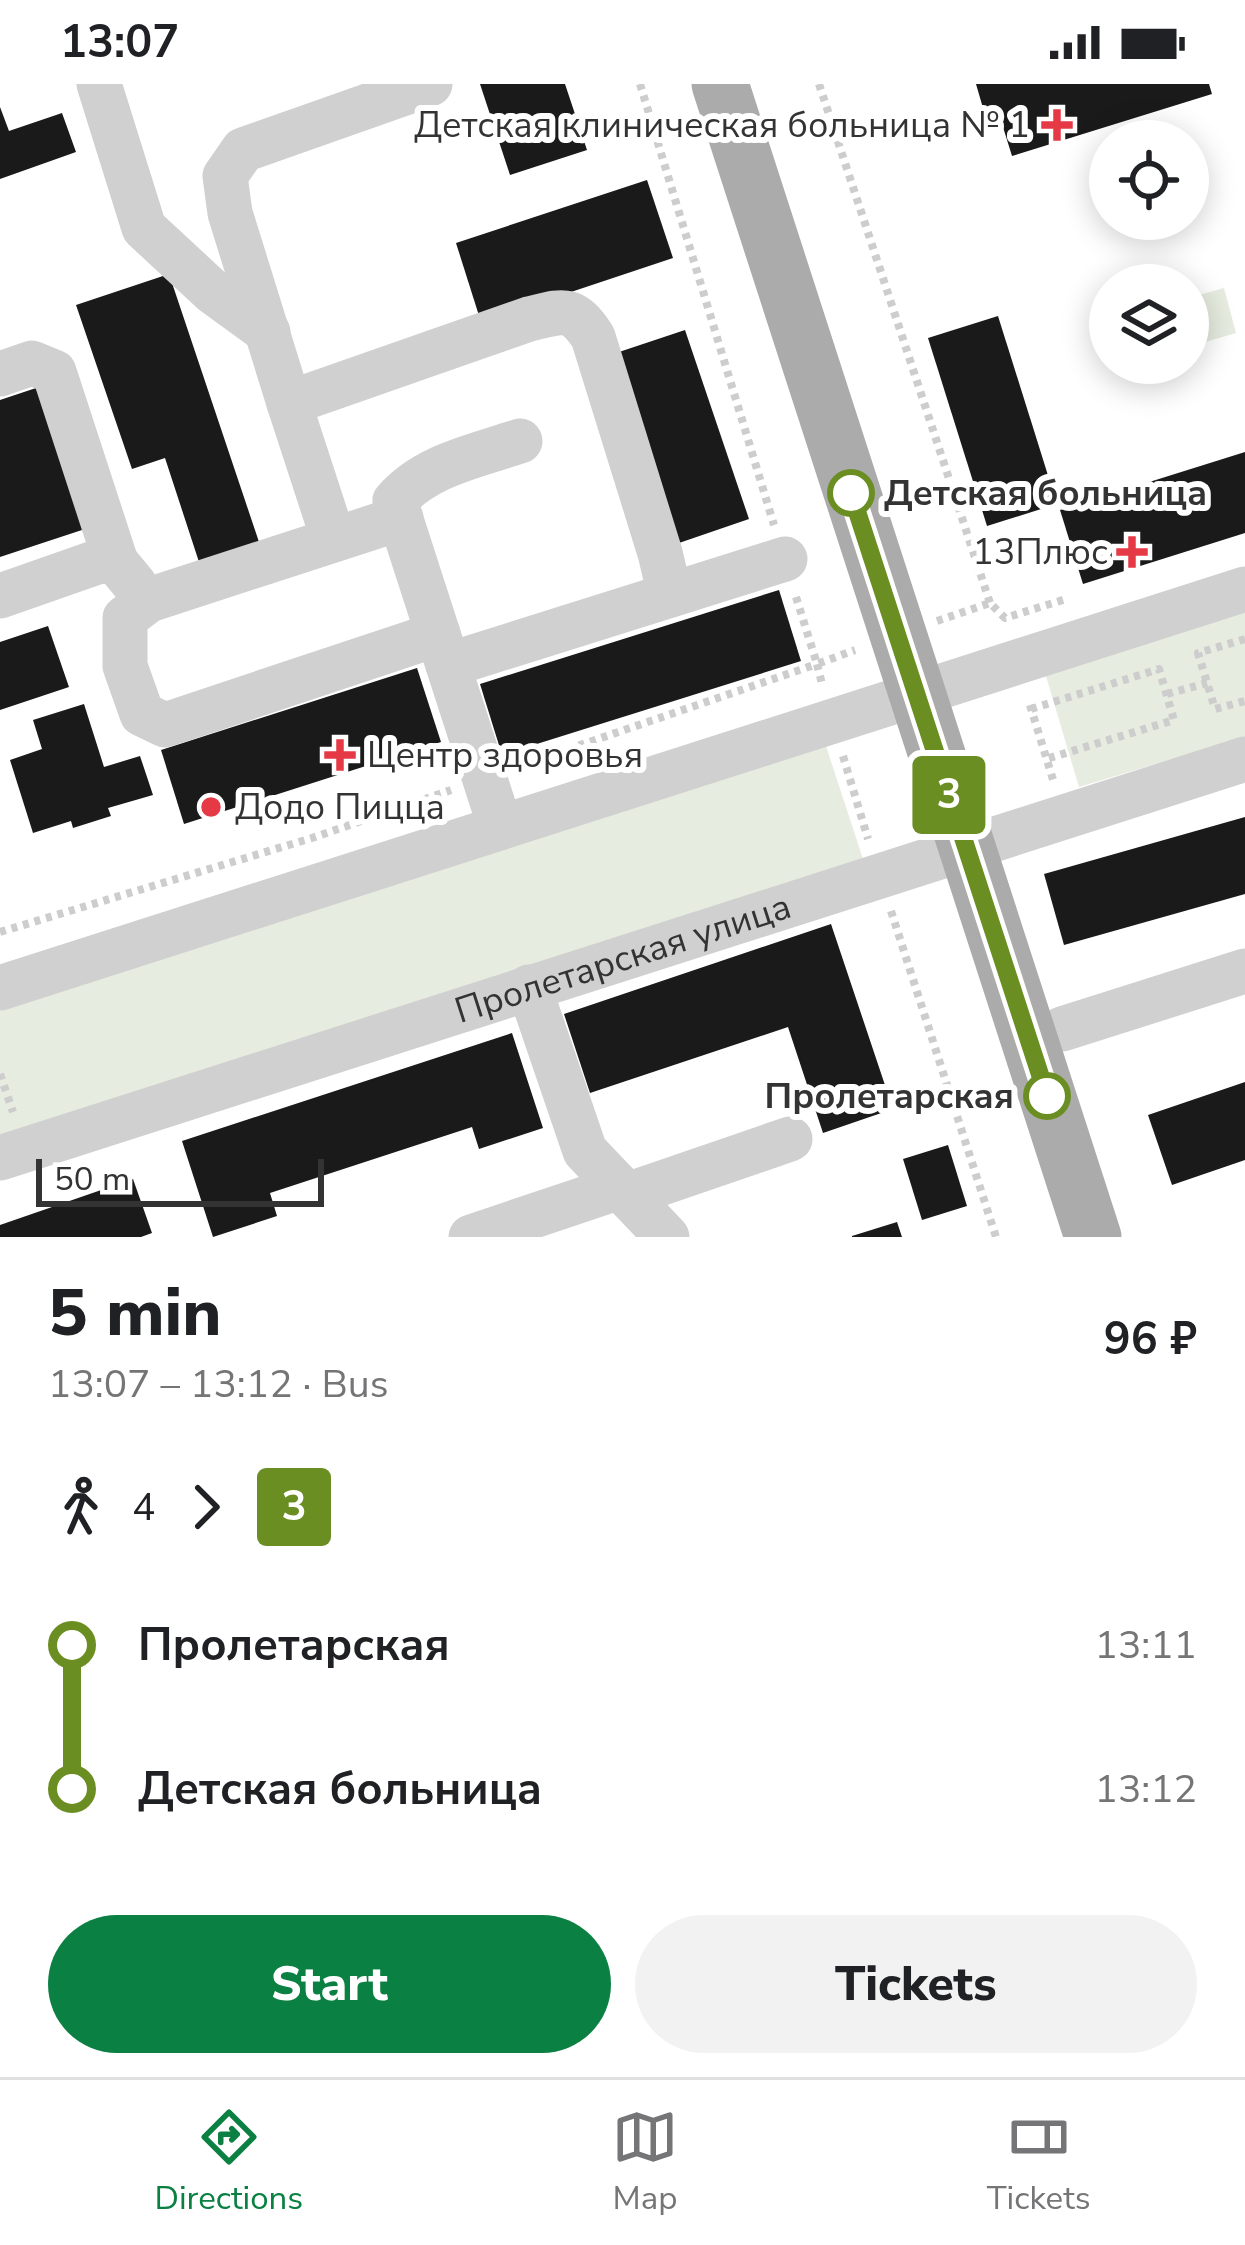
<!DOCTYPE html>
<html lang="en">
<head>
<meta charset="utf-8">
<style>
	body { margin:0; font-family:"Nunito Sans",sans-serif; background:#f2f2f2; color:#202124; height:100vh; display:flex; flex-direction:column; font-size:45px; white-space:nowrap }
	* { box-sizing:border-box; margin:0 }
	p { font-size:39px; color:#757577 }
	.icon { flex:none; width:66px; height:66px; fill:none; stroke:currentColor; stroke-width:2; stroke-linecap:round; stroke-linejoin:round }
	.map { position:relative; height:1153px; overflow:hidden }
	.side { display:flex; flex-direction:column; background:#fff; flex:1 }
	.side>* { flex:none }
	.badge { padding:0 24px; border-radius:9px; font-size:42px; line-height:78px }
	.tools { position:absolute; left:1089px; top:36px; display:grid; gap:24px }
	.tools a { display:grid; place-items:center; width:120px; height:120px; border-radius:50%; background:#fff; box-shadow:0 6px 30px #0003; font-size:60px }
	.scale { position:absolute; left:36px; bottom:30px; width:288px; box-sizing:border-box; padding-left:12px; border:6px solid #333; border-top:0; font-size:33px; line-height:42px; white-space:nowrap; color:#333; -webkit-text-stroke:9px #fff; paint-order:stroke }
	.map>.badge { position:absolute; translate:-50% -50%; box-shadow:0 0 0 6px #fff }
	.legs { display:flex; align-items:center; gap:18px; height:132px; padding:0 48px; font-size:39px }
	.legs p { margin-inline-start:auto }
	.overview { display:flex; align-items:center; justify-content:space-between; height:204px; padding:0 48px }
	h1 { font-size:66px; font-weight:800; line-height:90px }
	.action { display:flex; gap:24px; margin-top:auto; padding:24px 48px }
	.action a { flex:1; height:138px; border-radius:72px; background:#0b8043; color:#fff; font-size:48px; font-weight:800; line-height:138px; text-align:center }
	.action a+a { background:#f2f2f2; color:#202124 }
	ul { padding:0 48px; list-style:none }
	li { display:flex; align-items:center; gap:42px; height:144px; font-size:45px }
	li i { display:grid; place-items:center; width:18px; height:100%; margin:0 15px; background:currentColor }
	li i::after { content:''; width:30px; height:30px; margin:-15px; border:9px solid; border-radius:50%; background:#fff }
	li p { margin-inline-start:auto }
	li:first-child i { background:linear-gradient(#0000 50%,currentColor 0) }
	li:last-child i { background:linear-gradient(currentColor 50%,#0000 0) }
	.status { display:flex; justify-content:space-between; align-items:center; height:84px; padding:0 60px; background:#fff; direction:ltr }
	.status svg { height:33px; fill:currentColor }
	.tab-bar { display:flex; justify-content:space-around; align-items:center; height:168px; border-top:3px solid #e0e0e0; background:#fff; font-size:33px; color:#757577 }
	.tab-bar a { display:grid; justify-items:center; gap:6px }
	.tab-bar .current { color:#0b8043 }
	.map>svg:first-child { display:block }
</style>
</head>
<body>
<div class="status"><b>13:07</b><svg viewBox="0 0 49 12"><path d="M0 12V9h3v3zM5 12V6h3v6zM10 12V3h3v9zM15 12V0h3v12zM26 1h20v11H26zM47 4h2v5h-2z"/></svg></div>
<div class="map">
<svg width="1245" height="1153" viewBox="0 0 1245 1153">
	<rect width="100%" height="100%" fill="#fff"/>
	<g fill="#e6ecdf">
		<path d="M 1224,204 L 1236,249 L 1188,263 L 1188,214 Z"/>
		<path d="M 1245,520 L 1245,653 L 1079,703 L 1043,582 Z"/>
		<path d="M 824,656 L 863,775 L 0,1057 L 0,925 Z"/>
	</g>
	<g fill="#1a1a1a">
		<path d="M 480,0 L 565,0 L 587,66 L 510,91 Z"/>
		<path d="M 976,0 L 1209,0 L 1212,10 L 1012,72 L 998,27 L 985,31 Z"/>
		<path d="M 0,23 L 9,47 L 62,29 L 76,68 L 0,95 Z"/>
		<path d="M 647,96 L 673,174 L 481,238 L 456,159 Z"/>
		<path d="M 169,190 L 259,458 L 199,478 L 165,374 L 132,385 L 76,221 Z"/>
		<path d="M 998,232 L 1057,420 L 987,442 L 928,254 Z"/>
		<path d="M 685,246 L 749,435 L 679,459 L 616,269 Z"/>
		<path d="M 39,303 L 85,445 L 0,473 L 0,316 Z"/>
		<path d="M 1245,368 L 1245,449 L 1083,500 L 1060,426 Z"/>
		<path d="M 779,506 L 801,577 L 502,671 L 480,600 Z"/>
		<path d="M 48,542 L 69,603 L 0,626 L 0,558 Z"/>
		<path d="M 417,584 L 441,658 L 184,740 L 161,666 Z"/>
		<path d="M 84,620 L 104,683 L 140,672 L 153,711 L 108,724 L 111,732 L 73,744 L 71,737 L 33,749 L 10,676 L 42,665 L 33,636 Z"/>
		<path d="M 1245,733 L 1245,810 L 1064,861 L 1044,790 Z"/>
		<path d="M 831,840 L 893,1025 L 823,1049 L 788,943 L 590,1009 L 564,930 Z"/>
		<path d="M 512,949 L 543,1044 L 479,1065 L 472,1043 L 270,1109 L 277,1132 L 213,1153 L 182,1057 Z"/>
		<path d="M 1245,998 L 1245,1076 L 1172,1101 L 1148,1031 Z"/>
		<path d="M 948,1061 L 967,1122 L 922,1136 L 903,1075 Z"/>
		<path d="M 133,1095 L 152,1149 L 141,1153 L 0,1153 L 0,1141 Z"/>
		<path d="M 897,1138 L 902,1153 L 852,1153 L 852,1152 Z"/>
	</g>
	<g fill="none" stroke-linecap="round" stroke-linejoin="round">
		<g stroke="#cdcdcd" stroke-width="8" stroke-dasharray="6 6" stroke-linecap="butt">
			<path d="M 640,0 L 774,441"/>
			<path d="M 819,0 L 990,519"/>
			<path d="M 796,513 L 817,580 L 855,566"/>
			<path d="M 937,537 L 990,519 L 1005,534 L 1066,515"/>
			<path d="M 1245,555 L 1198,569 L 1215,625 L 1245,617"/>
			<path d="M 1167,610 L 1207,599"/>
			<path d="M 1030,621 L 1054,699"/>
			<path d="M 1031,625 L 1159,585 L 1174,636 L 1046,675"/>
			<path d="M 843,672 L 868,755"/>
			<path d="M 522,681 L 817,580 L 822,600"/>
			<path d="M 891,827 L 996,1153"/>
			<path d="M 0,848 L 312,754 L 451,706"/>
			<path d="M 0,990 L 13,1028"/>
		</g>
		<g stroke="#d0d0d0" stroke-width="45">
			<path d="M 99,0 L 144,144 L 213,208 L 268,248"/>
			<path d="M 0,290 L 32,279 L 54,288 L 116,478"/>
			<path d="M 289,319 L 230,129 L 225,92 L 243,66 L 430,0"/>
			<path d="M 401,434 L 149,516 L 125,534 L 125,582 L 142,630 L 165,641 L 438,550"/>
			<path d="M 333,454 L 289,319 L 529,235 C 563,227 572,221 593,253 L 660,469 L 670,511"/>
			<path d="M 0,512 L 100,477 L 116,478 L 135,501"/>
			<path d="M 448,581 L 785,475"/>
			<path d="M 500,742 L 395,417 C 426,381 476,372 520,357"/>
			<path d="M 529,903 L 585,1067 L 667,1153"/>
			<path d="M 0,904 L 1245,505"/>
			<path d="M 1062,945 L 1245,887"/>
			<path id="s1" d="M 0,1074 L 1245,675"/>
			<path d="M 627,1111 L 790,1055"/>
			<path d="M 471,1153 L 620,1103"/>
		</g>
		<path stroke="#ababab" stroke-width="57" d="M 720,0 L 1093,1153"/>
	</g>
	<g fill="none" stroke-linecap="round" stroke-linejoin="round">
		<g stroke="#fff" stroke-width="27">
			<path id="line-1" d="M 851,409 L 1047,1012"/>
		</g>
		<use href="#line-1" stroke="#6b8e23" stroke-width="18"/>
	</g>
	<g fill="#e63946" stroke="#fff" stroke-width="4.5">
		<path d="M1051 23h12v12h12v12h-12v12h-12v-12h-12v-12h12z"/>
		<path d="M1126 450h12v12h12v12h-12v12h-12v-12h-12v-12h12z"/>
		<path d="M334 653h12v12h12v12h-12v12h-12v-12h-12v-12h12z"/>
		<circle cx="211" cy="723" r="12"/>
	</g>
	<g fill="#fff" stroke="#6b8e23" stroke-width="6">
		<circle cx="851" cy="409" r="21"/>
		<circle cx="1047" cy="1012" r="21"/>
	</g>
	<g text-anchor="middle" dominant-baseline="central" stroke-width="12" stroke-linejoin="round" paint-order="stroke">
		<g font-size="36" fill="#333" stroke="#fff" text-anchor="end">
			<text x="1030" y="41">Детская клиническая больница № 1</text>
			<text x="1108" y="468">13Плюс</text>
			<text x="367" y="671" text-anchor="start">Центр здоровья</text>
			<text x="235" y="723" text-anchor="start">Додо Пицца</text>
		</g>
		<g font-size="36" font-weight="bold" fill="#333" stroke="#fff" text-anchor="start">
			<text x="884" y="409">Детская больница</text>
			<text x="1014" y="1012" text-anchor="end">Пролетарская</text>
		</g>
		<g font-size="36" fill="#333" stroke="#fff">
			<text stroke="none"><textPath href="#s1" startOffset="654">Пролетарская улица</textPath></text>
		</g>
	</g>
</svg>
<div class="tools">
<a><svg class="icon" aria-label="locate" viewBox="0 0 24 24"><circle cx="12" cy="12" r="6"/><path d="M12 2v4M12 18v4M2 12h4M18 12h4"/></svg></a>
<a><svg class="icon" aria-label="layers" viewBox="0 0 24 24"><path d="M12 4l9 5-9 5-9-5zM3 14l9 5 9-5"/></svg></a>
</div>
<div class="scale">50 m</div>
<b class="badge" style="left:949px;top:711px;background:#6b8e23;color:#fff">3</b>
</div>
<section class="side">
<div class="overview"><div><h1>5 min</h1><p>13:07 – 13:12 · Bus</p></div><b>96 ₽</b></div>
<div class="legs"><svg class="icon" aria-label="walk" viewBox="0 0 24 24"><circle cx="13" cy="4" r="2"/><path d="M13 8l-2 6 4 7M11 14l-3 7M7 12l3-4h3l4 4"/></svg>4<svg class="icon" aria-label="forward" viewBox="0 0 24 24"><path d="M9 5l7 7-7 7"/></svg><b class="badge" style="background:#6b8e23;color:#fff">3</b></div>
<ul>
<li><i style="color:#6b8e23"></i><b>Пролетарская</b><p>13:11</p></li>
<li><i style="color:#6b8e23"></i><b>Детская больница</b><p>13:12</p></li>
</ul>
<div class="action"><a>Start</a><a>Tickets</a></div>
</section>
<nav class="tab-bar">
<a class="current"><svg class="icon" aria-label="directions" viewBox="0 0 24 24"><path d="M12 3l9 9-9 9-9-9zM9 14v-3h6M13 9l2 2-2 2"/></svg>Directions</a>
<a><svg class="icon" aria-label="map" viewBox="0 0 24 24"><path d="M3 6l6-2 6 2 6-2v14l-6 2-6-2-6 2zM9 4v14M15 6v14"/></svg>Map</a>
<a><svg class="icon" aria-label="tickets" viewBox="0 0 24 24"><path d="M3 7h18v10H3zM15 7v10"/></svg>Tickets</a>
</nav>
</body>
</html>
